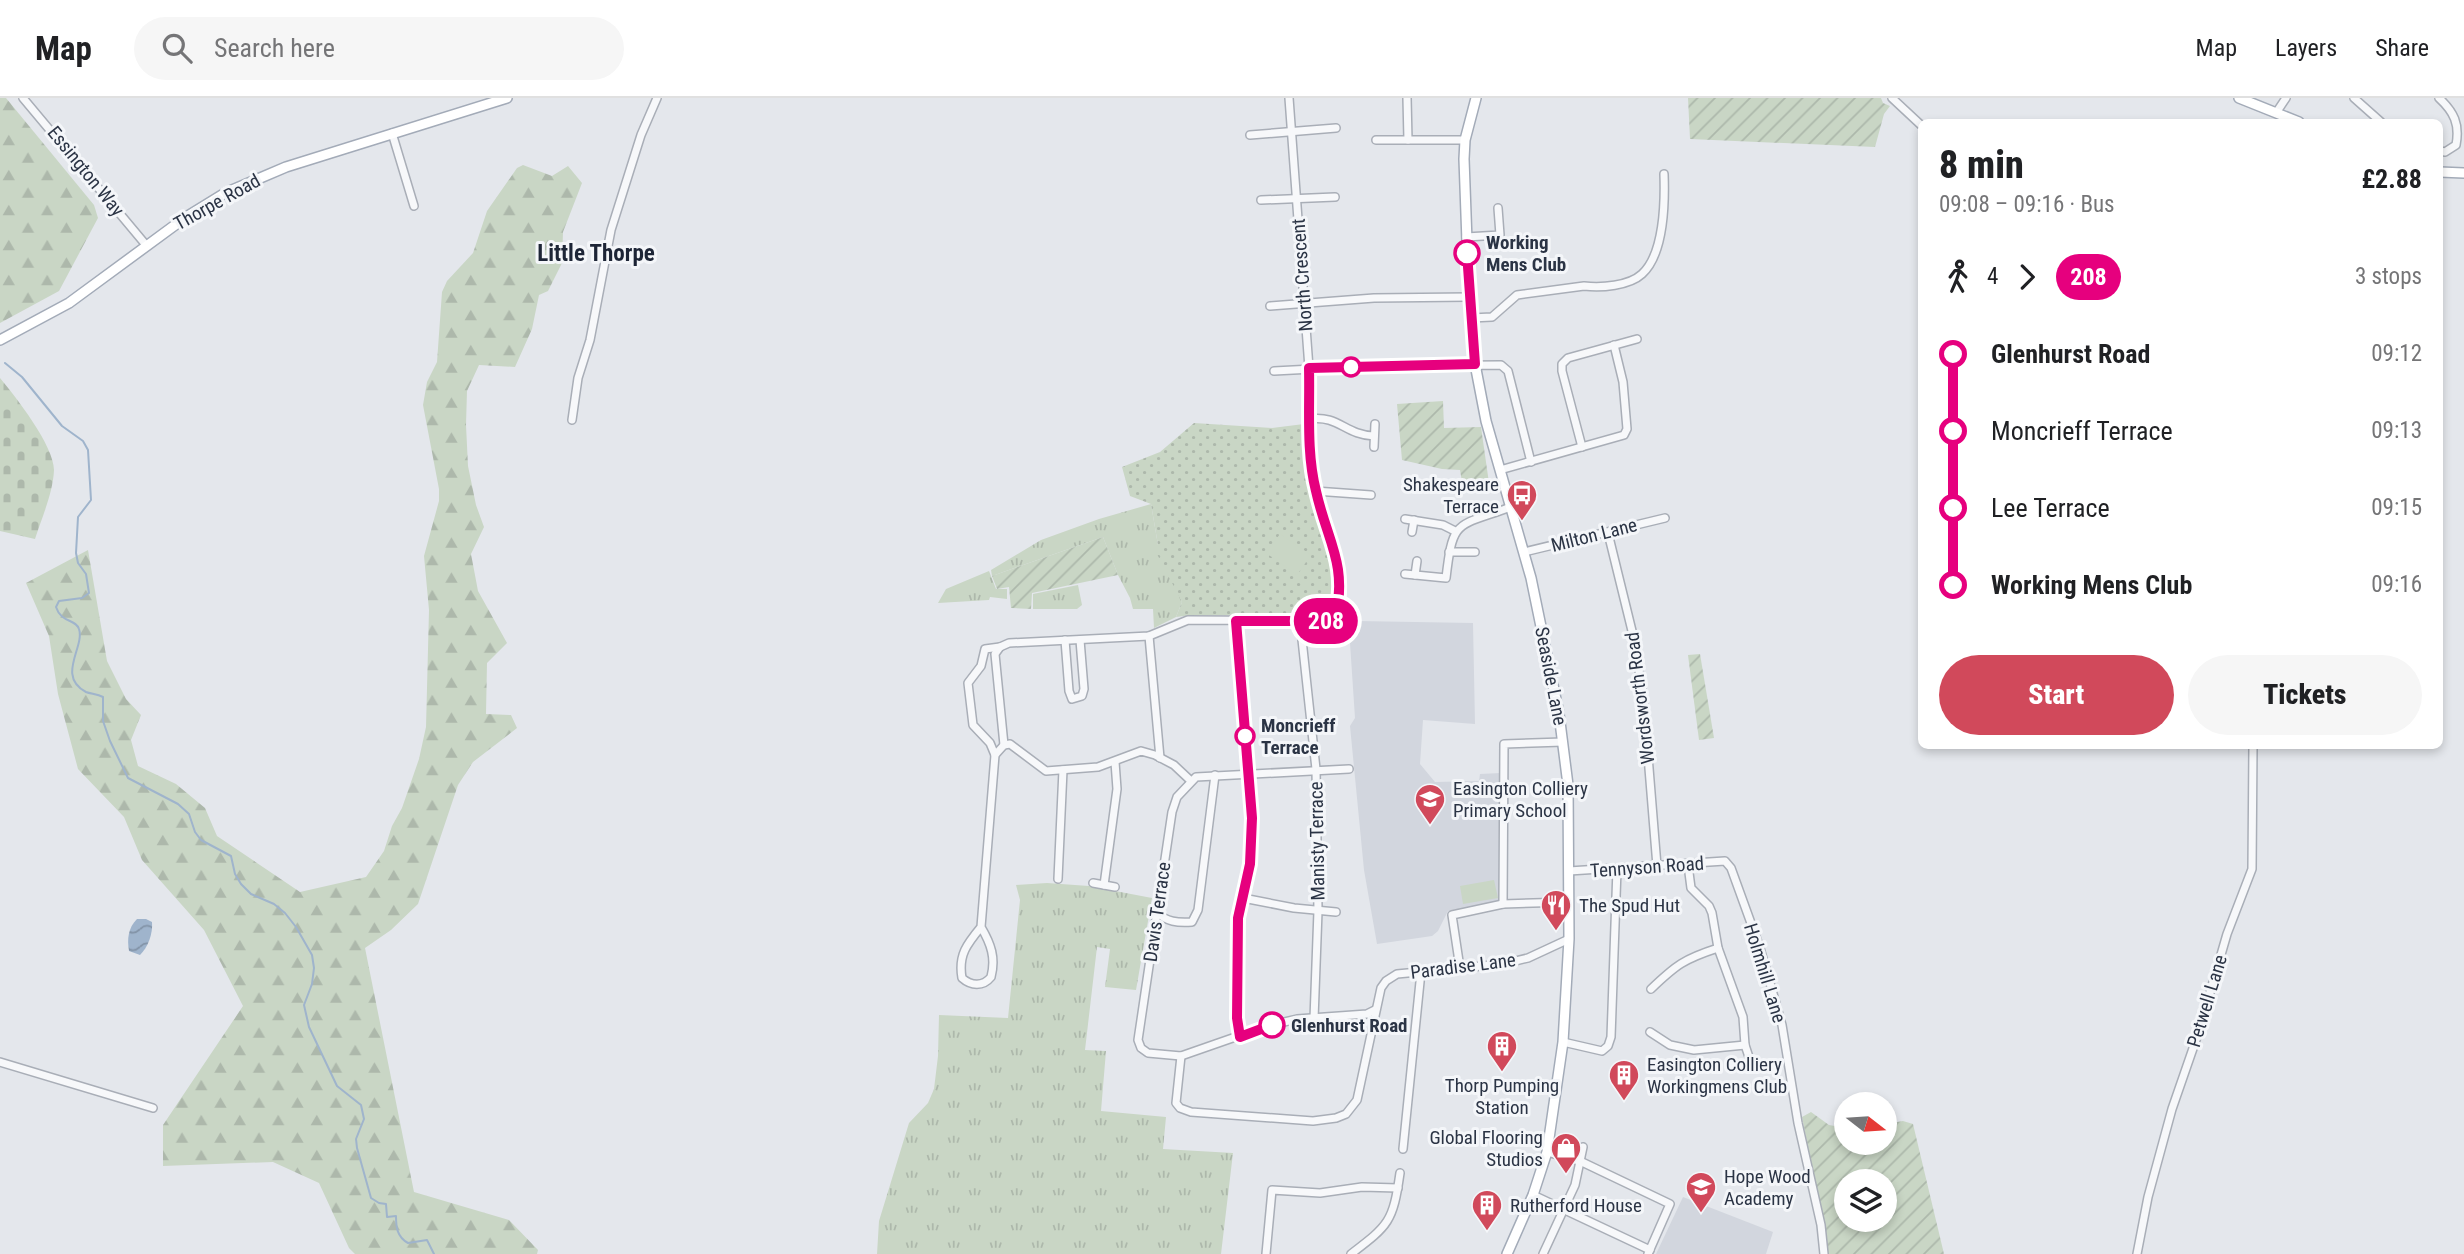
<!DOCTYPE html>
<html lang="en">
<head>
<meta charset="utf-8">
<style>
	body { margin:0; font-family:"Roboto Condensed",sans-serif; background:#f6f6f6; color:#202124; height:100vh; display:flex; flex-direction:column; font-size:26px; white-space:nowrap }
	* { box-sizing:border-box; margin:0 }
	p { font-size:23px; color:#757577 }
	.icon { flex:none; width:38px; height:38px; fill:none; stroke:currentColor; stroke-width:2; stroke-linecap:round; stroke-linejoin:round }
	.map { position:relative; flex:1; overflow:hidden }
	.panel { position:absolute; left:1918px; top:21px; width:525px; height:630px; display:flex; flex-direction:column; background:#fff; border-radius:10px; box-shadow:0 4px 10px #0003 }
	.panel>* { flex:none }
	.badge { padding:0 14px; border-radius:23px; font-size:24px; line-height:46px }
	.needle { width:46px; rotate:107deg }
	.controls { position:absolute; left:1834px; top:994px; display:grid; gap:14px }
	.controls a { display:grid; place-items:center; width:63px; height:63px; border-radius:50%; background:#fff; box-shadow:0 4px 10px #0003; font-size:35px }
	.map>.badge { position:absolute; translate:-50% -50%; box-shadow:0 0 0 4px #fff }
	.legs { display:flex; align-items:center; gap:10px; height:77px; padding:0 21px; font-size:23px }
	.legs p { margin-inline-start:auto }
	.summary { display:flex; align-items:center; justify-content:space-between; height:119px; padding:0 21px }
	h1 { font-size:38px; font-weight:800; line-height:52px }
	.button { display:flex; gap:14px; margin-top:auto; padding:14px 21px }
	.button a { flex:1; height:80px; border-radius:42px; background:#d1495b; color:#fff; font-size:28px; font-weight:800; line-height:80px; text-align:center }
	.button a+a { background:#f6f6f6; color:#202124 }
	ul { padding:0 21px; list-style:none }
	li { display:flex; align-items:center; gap:24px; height:77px; font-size:26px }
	li i { display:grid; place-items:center; width:10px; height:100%; margin:0 9px; background:currentColor }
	li i::after { content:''; width:18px; height:18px; margin:-9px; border:5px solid; border-radius:50%; background:#fff }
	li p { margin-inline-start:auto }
	li:first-child i { background:linear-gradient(#0000 50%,currentColor 0) }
	li:last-child i { background:linear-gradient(currentColor 50%,#0000 0) }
	header { display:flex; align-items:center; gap:42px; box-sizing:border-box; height:98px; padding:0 35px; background:#fff; border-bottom:2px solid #e0e0e0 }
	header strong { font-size:33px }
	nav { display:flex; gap:38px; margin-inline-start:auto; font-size:24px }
	.search { width:490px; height:63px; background:#f6f6f6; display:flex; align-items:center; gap:18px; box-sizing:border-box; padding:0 24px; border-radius:38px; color:#757577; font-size:26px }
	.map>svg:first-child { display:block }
</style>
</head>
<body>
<header>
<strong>Map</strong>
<div class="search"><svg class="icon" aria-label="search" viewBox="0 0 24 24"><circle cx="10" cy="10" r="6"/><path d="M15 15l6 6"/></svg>Search here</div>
<nav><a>Map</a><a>Layers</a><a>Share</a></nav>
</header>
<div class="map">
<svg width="2464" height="1156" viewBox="0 0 2464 1156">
	<defs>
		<pattern id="grass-tufts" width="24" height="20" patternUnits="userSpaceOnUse" patternTransform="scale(1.75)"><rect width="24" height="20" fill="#c9d6c5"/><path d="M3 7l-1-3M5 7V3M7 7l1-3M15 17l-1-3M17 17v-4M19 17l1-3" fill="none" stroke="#adb8ab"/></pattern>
		<pattern id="forest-firs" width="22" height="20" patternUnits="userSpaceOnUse" patternTransform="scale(1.75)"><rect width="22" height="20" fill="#c9d6c5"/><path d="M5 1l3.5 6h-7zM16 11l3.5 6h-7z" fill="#adb8ab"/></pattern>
		<pattern id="cemetery-stones" width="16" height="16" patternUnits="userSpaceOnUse" patternTransform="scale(1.75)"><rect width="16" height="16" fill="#c9d6c5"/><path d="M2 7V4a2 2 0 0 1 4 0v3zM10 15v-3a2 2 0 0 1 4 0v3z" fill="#adb8ab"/></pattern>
		<pattern id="park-dots" width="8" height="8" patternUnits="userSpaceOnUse" patternTransform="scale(1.75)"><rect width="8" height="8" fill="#c9d6c5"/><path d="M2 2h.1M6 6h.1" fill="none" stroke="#adb8ab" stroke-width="1.8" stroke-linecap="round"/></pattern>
		<pattern id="garden-furrows" width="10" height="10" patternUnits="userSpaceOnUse" patternTransform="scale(1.75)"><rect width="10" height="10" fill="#c9d6c5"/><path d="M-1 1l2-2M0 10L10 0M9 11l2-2" fill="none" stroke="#adb8ab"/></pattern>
		<pattern id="water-waves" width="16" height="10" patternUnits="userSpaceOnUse" patternTransform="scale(1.75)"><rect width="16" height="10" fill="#9fb4cc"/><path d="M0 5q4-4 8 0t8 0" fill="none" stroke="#8293a7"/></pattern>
	</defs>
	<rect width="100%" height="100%" fill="#e4e7ec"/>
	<g fill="#d2d6de">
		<path d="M 1357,523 L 1473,525 L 1475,626 L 1423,622 L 1420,666 L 1435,684 L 1479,683 L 1480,676 L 1501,675 L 1500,803 L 1448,813 L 1438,833 L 1432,838 L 1377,846 L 1364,772 L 1350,628 L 1355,620 L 1349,530 Z"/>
		<path d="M 1683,1099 L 1773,1134 L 1766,1156 L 1656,1156 Z"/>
	</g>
	<g fill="url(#grass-tufts)">
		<path d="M 1151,406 L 1158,447 L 1182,504 L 1176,519 L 1154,530 L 1153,511 L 1133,511 L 1130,500 L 1118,477 L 1103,439 L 992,478 L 991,472 L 1041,442 L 1099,421 Z"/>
		<path d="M 989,473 L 996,491 L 1007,491 L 1007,501 L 990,499 L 989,502 L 938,505 L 946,491 Z"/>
		<path d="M 1078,487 L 1082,507 L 1077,511 L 1033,511 L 1033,496 Z"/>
		<path d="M 1047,785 L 1089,788 L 1152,800 L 1136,892 L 1105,889 L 1110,851 L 1097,849 L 1085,952 L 1106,953 L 1101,1013 L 1166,1019 L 1163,1051 L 1233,1055 L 1221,1156 L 877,1156 L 879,1123 L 909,1025 L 928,1005 L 934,991 L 938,958 L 939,917 L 1008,920 L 1020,802 L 1016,787 Z"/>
	</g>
	<g fill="url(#forest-firs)">
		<path d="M 0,0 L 6,0 L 94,107 L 98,120 L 59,193 L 0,225 Z"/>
		<path d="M 523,67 L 552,78 L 568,68 L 582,85 L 563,134 L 562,165 L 548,193 L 539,197 L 532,231 L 515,269 L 479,267 L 467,293 L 466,327 L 468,368 L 476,407 L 484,429 L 471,456 L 478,493 L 507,545 L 487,565 L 486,616 L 511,617 L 517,630 L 473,664 L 458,687 L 418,806 L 391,832 L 365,850 L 414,1094 L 509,1122 L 538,1152 L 537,1156 L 355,1156 L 349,1150 L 319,1085 L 273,1064 L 163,1068 L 163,1027 L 243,908 L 204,832 L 142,762 L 124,719 L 78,671 L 58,596 L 49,538 L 26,485 L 88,452 L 107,563 L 126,601 L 141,617 L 131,642 L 138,668 L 176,686 L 205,710 L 217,738 L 300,794 L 366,779 L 384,753 L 392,728 L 402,710 L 419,661 L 426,629 L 429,512 L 424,458 L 439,403 L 439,391 L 423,307 L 427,284 L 437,264 L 442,194 L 447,183 L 473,155 L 487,113 L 517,70 Z"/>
	</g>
	<path fill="url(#cemetery-stones)" d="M 0,280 C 16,299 54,348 54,372 C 53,395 42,419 35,441 L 0,433 Z"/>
	<path fill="url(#park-dots)" d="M 1194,325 L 1272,330 L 1304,326 L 1311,395 L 1335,484 L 1332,514 L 1324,518 L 1192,517 L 1176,519 L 1182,504 L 1157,456 L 1158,447 L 1151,406 L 1130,398 L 1122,369 L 1160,354 Z"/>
	<g fill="url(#garden-furrows)" fill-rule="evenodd">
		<path d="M 1688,0 L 1881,0 L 1883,5 L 1890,8 L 1884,16 L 1875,49 L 1690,41 Z"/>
		<path d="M 1443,303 L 1444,330 L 1481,329 L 1489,385 L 1462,384 L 1460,372 L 1442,371 L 1402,362 L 1397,306 Z"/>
		<path d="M 1103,439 L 1118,477 L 1032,495 L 1031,511 L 1011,510 L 1009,489 L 997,491 L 992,478 Z"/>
		<path d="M 1700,556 L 1714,640 L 1699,642 L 1688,557 Z"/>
		<path d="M 1811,1014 L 1829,1027 L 1846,1030 L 1846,1045 L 1885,1045 L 1885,1026 L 1903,1023 L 1913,1026 L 1944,1156 L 1826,1156 L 1822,1120 L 1802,1019 ZM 1846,1083 L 1885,1083 L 1885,1122 L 1846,1122 Z"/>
	</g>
	<g fill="#c9d6c5">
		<path d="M 1280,436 L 1311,457 L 1297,477 L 1266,455 Z"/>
		<path d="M 1494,782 L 1498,800 L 1463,806 L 1460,788 Z"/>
	</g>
	<path fill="url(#water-waves)" d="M 137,821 L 146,821 L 152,824 C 153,836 148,849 140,857 L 129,853 C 127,841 128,830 137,821 Z"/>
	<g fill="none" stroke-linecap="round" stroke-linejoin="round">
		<path stroke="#9fb4cc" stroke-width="2" d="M 5,265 L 22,279 L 62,328 L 83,343 L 88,352 L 91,402 L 78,419 L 76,455 L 78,465 L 86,476 L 89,495 L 82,500 L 59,503 L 56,509 C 61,525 76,521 79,531 C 85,549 56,578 86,594 C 91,596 97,596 103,599 L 103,623 L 110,643 L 128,680 L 178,706 L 189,716 L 195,734 L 201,742 L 231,758 L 235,776 L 241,786 L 251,796 L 274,806 L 285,815 L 296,829 L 312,857 L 314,870 L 312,886 L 304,907 L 309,929 L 337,988 L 361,1007 L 364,1021 L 356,1041 L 357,1050 L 371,1100 L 379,1105 L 386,1106 L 387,1119 L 396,1118 C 396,1129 397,1139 408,1145 L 427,1142 L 434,1156"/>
		<g stroke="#a9aeb7" stroke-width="10">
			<g id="minor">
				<path d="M 23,0 L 146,147"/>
				<path d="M 1892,0 L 1922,28"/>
				<path d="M 2354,0 L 2381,24"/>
				<path d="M 2439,0 C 2454,14 2460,26 2456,47 L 2445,54 L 2440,53"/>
				<path d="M 2276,15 L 2286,0"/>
				<path d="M 392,35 L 414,108"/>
				<path d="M 1250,37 L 1336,30"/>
				<path d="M 1376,42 L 1408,42 L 1407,0"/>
				<path d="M 1408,42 L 1465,42"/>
				<path d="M 1261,102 L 1335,99"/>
				<path d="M 1466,139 L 1500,137 L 1498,110"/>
				<path d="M 1270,208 L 1374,200 L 1469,199"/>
				<path d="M 1471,220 L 1492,219 L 1517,197 L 1584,188 C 1601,190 1629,188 1642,176 C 1664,156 1665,104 1664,76"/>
				<path d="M 1274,273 L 1370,268 L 1501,267 L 1508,273 L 1531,364"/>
				<path d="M 1310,321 C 1339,317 1345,337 1374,338"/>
				<path d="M 572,322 L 578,280 L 590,242 L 611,132 L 641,37 L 657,0"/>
				<path d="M 1374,349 L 1375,326"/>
				<path d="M 1582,349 L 1562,273 L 1562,266 L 1568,260 L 1637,241"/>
				<path d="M 1500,372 L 1624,337 L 1627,331 L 1623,284 L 1614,247"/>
				<path d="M 1315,393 L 1371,397"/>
				<path d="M 1405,421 L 1443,427 L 1455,433"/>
				<path d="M 1412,434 L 1414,422"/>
				<path d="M 1608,435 L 1634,541 L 1643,597 L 1657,768"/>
				<path d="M 1449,454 L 1475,454"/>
				<path d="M 1524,454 L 1665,420"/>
				<path d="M 1405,476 L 1446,480 C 1453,420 1456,429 1511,409"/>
				<path d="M 1415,477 L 1417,463"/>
				<path d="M 1236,523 L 1252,720 L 1250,766 L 1238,820 L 1237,920 L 1240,939"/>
				<path d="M 1300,523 L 1316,671 L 1318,813 L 1314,921"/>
				<path d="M 1149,538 L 1160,660"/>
				<path d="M 1065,542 L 1069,593 L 1072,601 L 1082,598 L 1084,591 L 1080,542"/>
				<path d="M 1004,647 L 995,556 L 1000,549 L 1009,545 L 1149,538 L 1188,522 L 1327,523 L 1336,518 L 1340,498 L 1339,466 L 1315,393 L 1311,360 L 1309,270 L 1289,0"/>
				<path d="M 995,657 L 990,645 L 973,627 L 968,585 L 981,568 L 985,551 L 1000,549"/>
				<path d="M 1349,671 L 1196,679 L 1177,699 L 1172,714 L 1138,942 L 1141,950 L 1148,955 L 1181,958 L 1267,928 L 1297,921 L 1367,916 L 1375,912"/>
				<path d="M 1688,767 L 1691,790 L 1709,808 L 1712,815 L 1718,850 L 1743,919 L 1745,947 L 1751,965"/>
				<path d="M 1569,773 L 1725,763 L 1731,770 L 1760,850 L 1782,927 L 1798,1025 L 1821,1127 L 1824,1156"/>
				<path d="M 1058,781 L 1063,672"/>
				<path d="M 1093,785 L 1115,789"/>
				<path d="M 1104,787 L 1117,691 L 1115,664"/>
				<path d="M 1243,800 L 1294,810 L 1336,814"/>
				<path d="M 1503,806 L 1504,646 L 1563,644"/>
				<path d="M 1157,814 C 1166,824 1178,825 1192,824 L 1198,812 L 1215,677"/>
				<path d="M 981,829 C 967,846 958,857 962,880 C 971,888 983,889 991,879 C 996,860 991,846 981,829 L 995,657 L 1004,647 L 1010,646 L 1046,673 L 1098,669 L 1141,653 L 1155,657 L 1174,667 L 1191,683"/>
				<path d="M 1460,870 L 1452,817 L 1503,806 L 1569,804"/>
				<path d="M 1651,891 C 1676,867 1684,861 1718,850"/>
				<path d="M 1650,934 L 1670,947 L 1694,952 L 1745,947"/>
				<path d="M 1563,944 L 1602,953 L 1608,948 L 1611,939 L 1617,771"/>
				<path d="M 1181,958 L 1176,1005 L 1180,1010 L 1191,1014 L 1313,1023 L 1336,1020 L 1346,1016 L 1357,1002 L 1381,890 L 1386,883 L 1397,876 L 1503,866 L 1528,860 L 1569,841"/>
				<path d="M 0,964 L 153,1010"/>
				<path d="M 1403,1051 L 1421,874"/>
				<path d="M 1547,1054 L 1582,1064 L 1670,1106 L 1648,1156"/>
				<path d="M 1533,1097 L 1650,1152"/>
				<path d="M 1266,1156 L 1272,1092 L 1320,1095 L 1362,1089 L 1398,1090"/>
				<path d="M 1351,1156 C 1389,1127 1393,1124 1400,1075"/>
				<path d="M 1543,1156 L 1575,1087 L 1583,1049"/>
				<path d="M 2137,1156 L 2148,1099 L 2172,1011 L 2198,936 L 2227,836 L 2252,771 L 2253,648"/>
			</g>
		</g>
		<g stroke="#a3abb8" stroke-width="12">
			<g id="major">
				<path d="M 1476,0 L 1465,42 L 1464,61 L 1469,199 L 1475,266 L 1486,323 L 1531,480 L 1559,616 L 1568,687 L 1569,841 L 1563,944 L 1547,1054 L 1533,1097 L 1507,1156"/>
				<path d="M 2239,0 L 2299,24"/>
				<path d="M 2440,74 L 2464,75"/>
				<path d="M 0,242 L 69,205 L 186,119 L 225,95 L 286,69 L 507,0"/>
			</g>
		</g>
		<use href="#minor" stroke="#f7f8fa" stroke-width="7"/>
		<use href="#major" stroke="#fff" stroke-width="9"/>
	</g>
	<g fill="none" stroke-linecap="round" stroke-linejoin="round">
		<g stroke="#fff" stroke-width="16">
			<path id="line-1" d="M 1272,927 L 1240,939 L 1237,920 L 1238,820 L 1250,766 L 1252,720 L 1236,523 L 1327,523 L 1336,518 C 1347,464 1327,443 1316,393 C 1306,354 1310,310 1309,270 L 1475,266 L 1467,155"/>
		</g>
		<use href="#line-1" stroke="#e6007e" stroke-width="10"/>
	</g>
	<defs>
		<g id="bus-pin" transform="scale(1.575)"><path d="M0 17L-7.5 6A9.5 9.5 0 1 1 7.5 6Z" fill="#d1495b" stroke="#f4f6f9"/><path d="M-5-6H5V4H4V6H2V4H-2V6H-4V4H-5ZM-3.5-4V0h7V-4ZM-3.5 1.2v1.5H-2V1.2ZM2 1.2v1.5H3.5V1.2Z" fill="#fff"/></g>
		<g id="school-pin" transform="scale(1.575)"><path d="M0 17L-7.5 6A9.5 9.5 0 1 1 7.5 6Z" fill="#d1495b" stroke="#f4f6f9"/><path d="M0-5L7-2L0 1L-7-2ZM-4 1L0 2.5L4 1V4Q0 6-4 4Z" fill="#fff"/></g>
		<g id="restaurant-pin" transform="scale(1.575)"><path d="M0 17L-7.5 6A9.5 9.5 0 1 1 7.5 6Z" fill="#d1495b" stroke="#f4f6f9"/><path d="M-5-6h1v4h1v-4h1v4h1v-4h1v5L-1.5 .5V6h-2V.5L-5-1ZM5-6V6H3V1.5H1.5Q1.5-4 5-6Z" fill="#fff"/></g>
		<g id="building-pin" transform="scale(1.575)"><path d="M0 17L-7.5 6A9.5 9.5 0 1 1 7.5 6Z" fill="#d1495b" stroke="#f4f6f9"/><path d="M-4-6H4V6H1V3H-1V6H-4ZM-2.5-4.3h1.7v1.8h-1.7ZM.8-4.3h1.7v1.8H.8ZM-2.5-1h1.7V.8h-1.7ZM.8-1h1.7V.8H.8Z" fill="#fff"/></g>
		<g id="shop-pin" transform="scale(1.575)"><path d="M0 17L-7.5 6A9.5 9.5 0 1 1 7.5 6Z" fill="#d1495b" stroke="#f4f6f9"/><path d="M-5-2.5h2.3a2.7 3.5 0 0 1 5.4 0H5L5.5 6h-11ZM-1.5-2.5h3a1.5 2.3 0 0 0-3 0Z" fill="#fff"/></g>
	</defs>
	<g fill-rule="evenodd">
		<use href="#bus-pin" x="1522" y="397"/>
		<use href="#school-pin" x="1430" y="701"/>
		<use href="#restaurant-pin" x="1556" y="807"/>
		<use href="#building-pin" x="1502" y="948"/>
		<use href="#building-pin" x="1624" y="977"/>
		<use href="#shop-pin" x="1566" y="1050"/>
		<use href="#school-pin" x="1701" y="1089"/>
		<use href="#building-pin" x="1487" y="1107"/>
	</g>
	<g fill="#fff" stroke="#e6007e" stroke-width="3.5">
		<circle cx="1467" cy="155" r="12"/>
		<circle cx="1351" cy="269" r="9"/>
		<circle cx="1245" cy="638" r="9"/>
		<circle cx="1272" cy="927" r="12"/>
	</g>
	<g text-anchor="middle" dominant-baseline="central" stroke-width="6" stroke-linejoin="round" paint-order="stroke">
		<g font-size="19" fill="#2b3445" stroke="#f4f6f9">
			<text transform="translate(86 73) rotate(51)">Essington Way</text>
			<text transform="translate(217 104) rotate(-29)">Thorpe Road</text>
			<text transform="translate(1302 177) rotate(-94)">North Crescent</text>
			<text transform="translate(1594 437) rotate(-14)">Milton Lane</text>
			<text transform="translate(1551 578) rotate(79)">Seaside Lane</text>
			<text transform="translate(1640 600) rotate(-97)">Wordsworth Road</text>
			<text transform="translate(1317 743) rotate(-91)">Manisty Terrace</text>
			<text transform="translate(1647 769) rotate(-4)">Tennyson Road</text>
			<text transform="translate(1157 814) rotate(-82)">Davis Terrace</text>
			<text transform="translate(1463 868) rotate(-7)">Paradise Lane</text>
			<text transform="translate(1765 875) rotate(73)">Holmhill Lane</text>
			<text transform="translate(2207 903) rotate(-73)">Petwell Lane</text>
		</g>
		<g font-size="19" font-weight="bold" fill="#2b3445" stroke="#f4f6f9" text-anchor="start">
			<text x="1486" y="144">Working<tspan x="1486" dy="22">Mens Club</tspan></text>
			<text x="1261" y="627">Moncrieff<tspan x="1261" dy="22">Terrace</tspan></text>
			<text x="1291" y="927">Glenhurst Road</text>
		</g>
		<g font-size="19" fill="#2b3445" stroke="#f4f6f9" text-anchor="start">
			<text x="1499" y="386" text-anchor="end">Shakespeare<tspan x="1499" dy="22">Terrace</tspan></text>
			<text x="1453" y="690">Easington Colliery<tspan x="1453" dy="22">Primary School</tspan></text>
			<text x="1579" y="807">The Spud Hut</text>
			<text x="1647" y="966">Easington Colliery<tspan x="1647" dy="22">Workingmens Club</tspan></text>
			<text x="1502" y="987" text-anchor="middle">Thorp Pumping<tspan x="1502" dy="22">Station</tspan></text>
			<text x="1543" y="1039" text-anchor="end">Global Flooring<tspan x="1543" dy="22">Studios</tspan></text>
			<text x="1724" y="1078">Hope Wood<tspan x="1724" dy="22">Academy</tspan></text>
			<text x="1510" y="1107">Rutherford House</text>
		</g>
		<g font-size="23" font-weight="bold" fill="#1d2536" stroke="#f4f6f9">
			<text x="596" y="155">Little Thorpe</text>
		</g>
	</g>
</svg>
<div class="controls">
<a><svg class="needle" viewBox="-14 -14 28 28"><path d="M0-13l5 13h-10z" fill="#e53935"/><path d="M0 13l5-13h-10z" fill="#757577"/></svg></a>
<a><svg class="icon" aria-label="layers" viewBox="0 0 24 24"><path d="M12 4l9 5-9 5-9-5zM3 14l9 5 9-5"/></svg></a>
</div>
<b class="badge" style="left:1326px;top:523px;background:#e6007e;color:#fff">208</b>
<section class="panel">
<div class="summary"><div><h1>8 min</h1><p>09:08 – 09:16 · Bus</p></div><b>£2.88</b></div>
<div class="legs"><svg class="icon" aria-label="walk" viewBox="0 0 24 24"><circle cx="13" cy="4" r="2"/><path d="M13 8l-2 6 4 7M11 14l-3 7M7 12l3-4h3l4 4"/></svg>4<svg class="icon" aria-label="forward" viewBox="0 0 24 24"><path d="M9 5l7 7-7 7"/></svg><b class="badge" style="background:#e6007e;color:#fff">208</b><p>3 stops</p></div>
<ul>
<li><i style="color:#e6007e"></i><b>Glenhurst Road</b><p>09:12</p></li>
<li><i style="color:#e6007e"></i><span>Moncrieff Terrace</span><p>09:13</p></li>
<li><i style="color:#e6007e"></i><span>Lee Terrace</span><p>09:15</p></li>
<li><i style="color:#e6007e"></i><b>Working Mens Club</b><p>09:16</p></li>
</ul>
<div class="button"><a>Start</a><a>Tickets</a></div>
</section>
</div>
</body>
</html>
